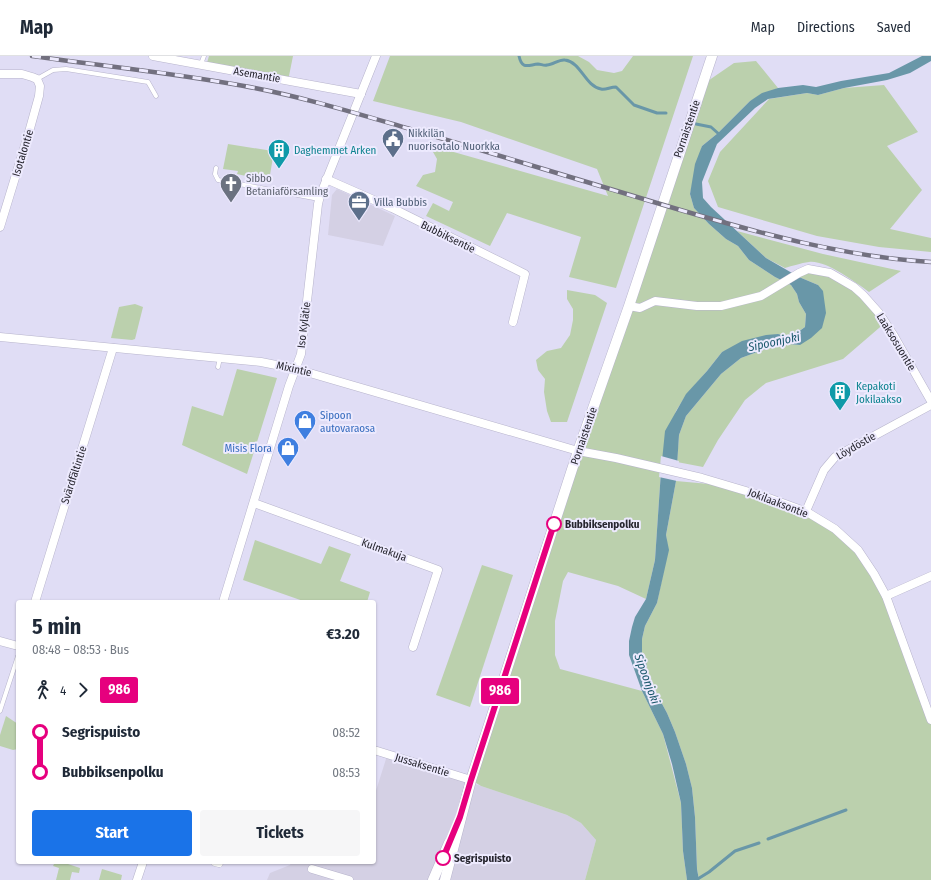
<!DOCTYPE html>
<html lang="en">
<head>
<meta charset="utf-8">
<style>
	body { margin:0; font-family:"Fira Sans Condensed",sans-serif; background:#f6f6f7; color:#1f2937; height:100vh; display:flex; flex-direction:column; font-size:15px; white-space:nowrap }
	* { box-sizing:border-box; margin:0 }
	p { font-size:13px; color:#747a83 }
	.icon { flex:none; width:22px; height:22px; fill:none; stroke:currentColor; stroke-width:2; stroke-linecap:round; stroke-linejoin:round }
	.map { position:relative; flex:1; overflow:hidden }
	.details { position:absolute; left:16px; top:544px; width:360px; height:264px; display:flex; flex-direction:column; background:#fff; border-radius:4px; box-shadow:0 1px 3px #0004 }
	.details>* { flex:none }
	.badge { padding:0 8px; border-radius:3px; font-size:14px; line-height:26px }
	.map>.badge { position:absolute; translate:-50% -50%; box-shadow:0 0 0 2px #fff }
	.legs { display:flex; align-items:center; gap:6px; height:44px; padding:0 16px; font-size:13px }
	.legs p { margin-inline-start:auto }
	.head { display:flex; align-items:center; justify-content:space-between; height:68px; padding:0 16px }
	h1 { font-size:22px; font-weight:700; line-height:30px }
	.button { display:flex; gap:8px; margin-top:auto; padding:8px 16px }
	.button a { flex:1; height:46px; border-radius:4px; background:#1a73e8; color:#fff; font-size:16px; font-weight:700; line-height:46px; text-align:center }
	.button a+a { background:#f6f6f7; color:#1f2937 }
	ul { padding:0 16px; list-style:none }
	li { display:flex; align-items:center; gap:14px; height:40px; font-size:15px }
	li i { display:grid; place-items:center; width:6px; height:100%; margin:0 5px; background:currentColor }
	li i::after { content:''; width:10px; height:10px; margin:-5px; border:3px solid; border-radius:50%; background:#fff }
	li p { margin-inline-start:auto }
	li:first-child i { background:linear-gradient(#0000 50%,currentColor 0) }
	li:last-child i { background:linear-gradient(currentColor 50%,#0000 0) }
	header { display:flex; align-items:center; gap:24px; box-sizing:border-box; height:56px; padding:0 20px; background:#fff; border-bottom:1px solid #e0e1e3 }
	header strong { font-size:19px }
	nav { display:flex; gap:22px; margin-inline-start:auto; font-size:14px }
	.map>svg:first-child { display:block }
</style>
</head>
<body>
<header>
<strong>Map</strong>
<nav><a>Map</a><a>Directions</a><a>Saved</a></nav>
</header>
<div class="map">
<svg width="931" height="824" viewBox="0 0 931 824">
	<rect width="100%" height="100%" fill="#e0ddf5"/>
	<g fill="#d4d0e4">
		<path d="M 337,133 L 395,160 L 383,190 L 328,179 L 332,139 Z"/>
		<path d="M 389,699 L 567,759 L 581,767 L 596,784 L 585,824 L 267,824 L 270,817 L 290,809 L 291,806 L 374,806 L 374,741 L 386,703 Z"/>
	</g>
	<g fill="#bbd0ad">
		<path d="M 209,0 L 293,0 L 288,25 L 206,10 Z"/>
		<path d="M 390,0 L 578,0 L 589,6 L 597,14 L 614,17 L 622,15 L 633,0 L 693,0 L 616,232 L 569,221 L 581,181 L 507,157 L 490,190 L 426,160 L 433,147 L 449,155 L 453,146 L 416,130 L 423,119 L 435,116 L 437,103 L 429,89 L 608,140 L 597,113 L 461,66 L 373,45 Z"/>
		<path d="M 756,5 L 778,32 L 750,45 L 718,77 L 702,90 L 690,138 L 694,152 L 709,168 L 726,183 L 738,190 L 749,204 L 775,221 L 791,229 L 797,238 L 799,246 L 806,258 L 805,271 C 796,277 788,281 778,278 L 722,296 L 707,315 L 686,339 L 676,355 L 661,415 L 655,504 L 646,543 L 618,530 L 568,516 L 563,525 L 555,565 L 555,599 L 560,613 L 642,635 L 663,678 L 681,747 L 683,795 L 687,824 L 585,824 L 596,784 L 581,767 L 567,759 L 481,730 L 471,724 L 702,29 L 734,7 Z"/>
		<path d="M 884,29 L 918,76 L 887,90 L 922,134 L 890,173 L 931,182 L 931,196 L 879,191 L 817,180 L 718,151 L 708,125 L 720,96 L 769,43 L 807,37 L 818,39 L 844,32 Z"/>
		<path d="M 228,88 L 285,97 L 284,103 L 273,101 L 269,125 L 237,118 L 238,115 L 223,113 Z"/>
		<path d="M 737,175 L 823,198 L 901,215 L 869,236 C 855,226 826,204 809,206 C 801,207 792,210 785,212 L 766,202 Z"/>
		<path d="M 808,213 L 842,222 L 886,266 L 843,303 L 766,327 L 745,344 L 718,384 L 703,411 L 677,406 L 679,379 L 686,360 L 721,318 L 741,302 L 768,292 L 789,288 L 800,289 L 818,229 L 799,221 Z"/>
		<path d="M 567,234 L 595,239 L 607,247 L 567,366 L 551,366 L 547,355 L 544,336 L 545,323 L 538,314 L 536,304 L 547,295 L 561,292 L 570,279 L 573,264 L 573,253 L 567,243 Z"/>
		<path d="M 135,248 L 143,251 L 135,283 L 132,284 L 111,282 L 119,251 Z"/>
		<path d="M 237,313 L 277,322 L 247,418 L 182,389 L 192,350 L 223,360 Z"/>
		<path d="M 676,425 L 731,430 L 766,441 L 835,473 L 874,518 L 931,664 L 931,824 L 699,824 L 697,813 L 695,761 L 692,732 L 686,708 L 675,676 L 667,657 L 654,633 L 647,615 L 646,605 L 642,597 L 642,583 L 645,570 L 657,547 L 668,494 L 666,479 Z"/>
		<path d="M 255,484 L 321,508 L 329,490 L 351,498 L 340,525 L 370,536 L 367,546 L 306,546 L 243,524 Z"/>
		<path d="M 482,509 L 513,519 L 470,651 L 436,639 Z"/>
		<path d="M 6,660 L 18,668 L 18,693 L 13,694 L 0,690 L 0,679 Z"/>
		<path d="M 55,806 L 62,806 L 80,812 L 79,817 L 72,816 L 70,824 L 56,824 L 59,812 L 53,810 Z"/>
		<path d="M 102,813 L 122,819 L 121,824 L 99,824 Z"/>
	</g>
	<path fill="#6997a8" d="M 922,0 L 931,0 L 931,5 L 910,17 L 887,24 L 844,32 L 818,39 L 807,37 L 768,43 L 755,52 L 717,88 L 702,126 L 703,142 L 711,151 L 766,202 L 799,221 L 818,229 L 823,235 L 826,257 L 822,272 L 811,282 L 800,289 L 789,288 L 768,292 L 741,302 L 721,318 L 686,360 L 679,379 L 676,425 L 666,479 L 669,494 L 657,547 L 645,570 L 642,583 L 642,597 L 646,605 L 647,615 L 654,633 L 667,657 L 675,676 L 686,708 L 692,732 L 695,761 L 697,813 L 699,824 L 687,824 L 683,795 L 681,747 L 672,708 L 663,678 L 642,635 L 629,599 L 629,585 L 632,571 L 635,561 L 646,543 L 655,504 L 661,415 L 665,375 L 686,338 L 707,315 L 722,296 L 742,285 L 766,279 L 778,278 L 786,280 L 798,276 L 805,271 L 806,258 L 799,246 L 797,238 L 791,229 L 775,221 L 749,204 L 738,190 L 726,183 L 709,168 L 694,152 L 690,138 L 695,108 L 702,90 L 718,77 L 750,45 L 762,37 L 778,32 L 803,29 L 816,31 L 841,25 L 889,17 Z"/>
	<path fill="#e0ddf5" d="M 661,400 L 679,405 L 677,425 L 659,421 Z"/>
	<g fill="none" stroke-linecap="round" stroke-linejoin="round">
		<g stroke="#6997a8" stroke-width="3">
			<path d="M 519,0 C 522,14 528,9 538,8 C 541,8 544,10 547,9 C 553,9 559,3 565,4 C 581,6 585,30 601,33 C 606,34 610,31 616,31 L 634,49 L 657,57 L 666,57"/>
			<path d="M 696,68 L 711,71 L 720,79"/>
			<path d="M 768,783 L 846,754"/>
			<path d="M 696,824 L 709,816 L 735,795 L 759,787"/>
		</g>
		<g stroke="#b7b4cc" stroke-width="5">
			<g id="service">
				<path d="M 201,8 L 204,0"/>
				<path d="M 37,23 L 53,14 L 66,13 L 148,26 L 156,40"/>
				<path d="M 216,112 L 215,118 L 218,124 L 319,143"/>
				<path d="M 218,311 L 220,302"/>
				<path d="M 0,655 L 18,600"/>
			</g>
		</g>
		<g stroke="#b7b4cc" stroke-width="9">
			<g id="minor">
				<path d="M 153,0 L 361,38"/>
				<path d="M 0,18 L 22,18 L 32,21 L 37,23 L 40,30 L 39,40 L 29,76 L 0,171"/>
				<path d="M 326,123 L 392,152 L 525,218 L 513,266"/>
				<path d="M 629,250 L 640,252 L 655,245 L 697,250 L 721,250 L 761,240 L 799,217 L 808,213 L 830,217 L 854,231 L 863,239 L 879,257 L 894,280 L 931,345"/>
				<path d="M 0,281 L 261,306 L 296,313 L 578,395 L 616,402 L 702,422 L 766,441 L 807,456 L 835,473 L 858,494 L 874,518 L 886,540 L 931,664"/>
				<path d="M 254,447 L 438,514 L 413,591"/>
				<path d="M 806,455 L 824,414 L 835,401 L 931,349"/>
				<path d="M 886,540 L 931,520"/>
				<path d="M 35,546 L 113,292"/>
				<path d="M 223,546 L 289,330 L 301,298 L 318,148 L 320,140 L 376,0"/>
				<path d="M 0,585 L 18,590"/>
				<path d="M 374,694 L 471,724"/>
				<path d="M 215,806 L 219,807"/>
				<path d="M 312,813 L 349,824"/>
				<path d="M 137,824 L 143,806"/>
			</g>
		</g>
		<g stroke="#b7b4cc" stroke-width="11">
			<g id="tertiary">
				<path d="M 433,824 L 449,787"/>
				<path d="M 445,824 L 471,724 L 578,395 L 629,250 L 712,0"/>
			</g>
		</g>
		<use href="#service" stroke="#fff" stroke-width="4"/>
		<use href="#minor" stroke="#fff" stroke-width="8"/>
		<use href="#tertiary" stroke="#fff" stroke-width="10"/>
		<g stroke="#72707f" stroke-width="4.5">
			<path id="rail" d="M 32,0 C 103,10 174,17 244,30 C 300,40 355,57 410,73 C 499,99 588,127 677,153 C 759,177 845,201 931,206"/>
		</g>
		<use href="#rail" stroke="#edeafe" stroke-width="3" stroke-dasharray="9" stroke-linecap="butt"/>
	</g>
	<g fill="none" stroke-linecap="round" stroke-linejoin="round">
		<g stroke="#fff" stroke-width="9">
			<path id="line-1" d="M 443,802 L 460,761 L 471,724 L 554,468"/>
		</g>
		<use href="#line-1" stroke="#e6007e" stroke-width="6"/>
	</g>
	<defs>
		<g id="civic-pin" transform="scale(1.15)"><path d="M0 17L-7.5 6A9.5 9.5 0 1 1 7.5 6Z" fill="#5c6f8a" stroke="#edeafe"/><path d="M-.6-6.5H3V-4.5H.6V-3L4-1V1h2V6H-6V1h2V-1L-.6-3ZM-1.2 2.5V6h2.4V2.5Z" fill="#fff"/></g>
		<g id="building-pin" transform="scale(1.15)"><path d="M0 17L-7.5 6A9.5 9.5 0 1 1 7.5 6Z" fill="#0f9aa8" stroke="#edeafe"/><path d="M-4-6H4V6H1V3H-1V6H-4ZM-2.5-4.3h1.7v1.8h-1.7ZM.8-4.3h1.7v1.8H.8ZM-2.5-1h1.7V.8h-1.7ZM.8-1h1.7V.8H.8Z" fill="#fff"/></g>
		<g id="church-pin" transform="scale(1.15)"><path d="M0 17L-7.5 6A9.5 9.5 0 1 1 7.5 6Z" fill="#6b7280" stroke="#edeafe"/><path d="M-1.2-6h2.4v3.5h3.3v2.4h-3.3V6h-2.4V-.1h-3.3v-2.4h3.3Z" fill="#fff"/></g>
		<g id="office-pin" transform="scale(1.15)"><path d="M0 17L-7.5 6A9.5 9.5 0 1 1 7.5 6Z" fill="#5c6f8a" stroke="#edeafe"/><path d="M-6-3h4V-5.5h4V-3h4V5H-6ZM-1-4.5V-3h2v-1.5ZM-6 0V1H6V0Z" fill="#fff"/></g>
		<g id="shop-pin" transform="scale(1.15)"><path d="M0 17L-7.5 6A9.5 9.5 0 1 1 7.5 6Z" fill="#3f7fe0" stroke="#edeafe"/><path d="M-5-2.5h2.3a2.7 3.5 0 0 1 5.4 0H5L5.5 6h-11ZM-1.5-2.5h3a1.5 2.3 0 0 0-3 0Z" fill="#fff"/></g>
	</defs>
	<g fill-rule="evenodd">
		<use href="#civic-pin" x="393" y="83"/>
		<use href="#building-pin" x="279" y="94"/>
		<use href="#church-pin" x="231" y="128"/>
		<use href="#office-pin" x="359" y="146"/>
		<use href="#building-pin" x="840" y="336"/>
		<use href="#shop-pin" x="305" y="365"/>
		<use href="#shop-pin" x="288" y="392"/>
	</g>
	<g fill="#fff" stroke="#e6007e" stroke-width="2">
		<circle cx="554" cy="468" r="7"/>
		<circle cx="443" cy="802" r="7"/>
	</g>
	<g text-anchor="middle" dominant-baseline="central" stroke-width="4" stroke-linejoin="round" paint-order="stroke">
		<g font-size="11" fill="#27262f" stroke="#edeafe">
			<text transform="translate(257 19) rotate(10)">Asemantie</text>
			<text transform="translate(687 73) rotate(-71)">Pornaistentie</text>
			<text transform="translate(23 97) rotate(-73)">Isotalontie</text>
			<text transform="translate(448 181) rotate(26)">Bubbiksentie</text>
			<text transform="translate(304 269) rotate(-83)">Iso Kylätie</text>
			<text transform="translate(896 286) rotate(59)">Laaksosuontie</text>
			<text transform="translate(294 313) rotate(13)">Mixintie</text>
			<text transform="translate(584 380) rotate(-71)">Pornaistentie</text>
			<text transform="translate(856 390) rotate(-30)">Löydöstie</text>
			<text transform="translate(74 419) rotate(-72)">Svärdfältintie</text>
			<text transform="translate(778 447) rotate(21)">Jokilaaksontie</text>
			<text transform="translate(384 494) rotate(20)">Kulmakuja</text>
			<text transform="translate(422 709) rotate(17)">Jussaksentie</text>
		</g>
		<g font-size="11" fill="#4e5e75" stroke="#edeafe" text-anchor="start">
			<text x="408" y="77">Nikkilän<tspan x="408" dy="13">nuorisotalo Nuorkka</tspan></text>
			<text x="374" y="146">Villa Bubbis</text>
		</g>
		<g font-size="11" fill="#0d838f" stroke="#edeafe" text-anchor="start">
			<text x="294" y="94">Daghemmet Arken</text>
			<text x="856" y="330">Kepakoti<tspan x="856" dy="13">Jokilaakso</tspan></text>
		</g>
		<g font-size="11" fill="#5b616d" stroke="#edeafe" text-anchor="start">
			<text x="246" y="122">Sibbo<tspan x="246" dy="13">Betaniaförsamling</tspan></text>
		</g>
		<g font-size="11" fill="#366cbe" stroke="#edeafe" text-anchor="start">
			<text x="320" y="359">Sipoon<tspan x="320" dy="13">autovaraosa</tspan></text>
			<text x="272" y="392" text-anchor="end">Misis Flora</text>
		</g>
		<g font-size="11" font-weight="bold" fill="#27262f" stroke="#edeafe" text-anchor="start">
			<text x="565" y="468">Bubbiksenpolku</text>
			<text x="454" y="802">Segrispuisto</text>
		</g>
		<g font-size="12" font-style="italic" fill="#175669" stroke="#edeafe">
			<text transform="translate(774 286) rotate(-12)">Sipoonjoki</text>
			<text transform="translate(647 623) rotate(70)">Sipoonjoki</text>
		</g>
	</g>
</svg>
<b class="badge" style="left:500px;top:635px;background:#e6007e;color:#fff">986</b>
<section class="details">
<div class="head"><div><h1>5 min</h1><p>08:48 – 08:53 · Bus</p></div><b>€3.20</b></div>
<div class="legs"><svg class="icon" aria-label="walk" viewBox="0 0 24 24"><circle cx="13" cy="4" r="2"/><path d="M13 8l-2 6 4 7M11 14l-3 7M7 12l3-4h3l4 4"/></svg>4<svg class="icon" aria-label="forward" viewBox="0 0 24 24"><path d="M9 5l7 7-7 7"/></svg><b class="badge" style="background:#e6007e;color:#fff">986</b></div>
<ul>
<li><i style="color:#e6007e"></i><b>Segrispuisto</b><p>08:52</p></li>
<li><i style="color:#e6007e"></i><b>Bubbiksenpolku</b><p>08:53</p></li>
</ul>
<div class="button"><a>Start</a><a>Tickets</a></div>
</section>
</div>
</body>
</html>
